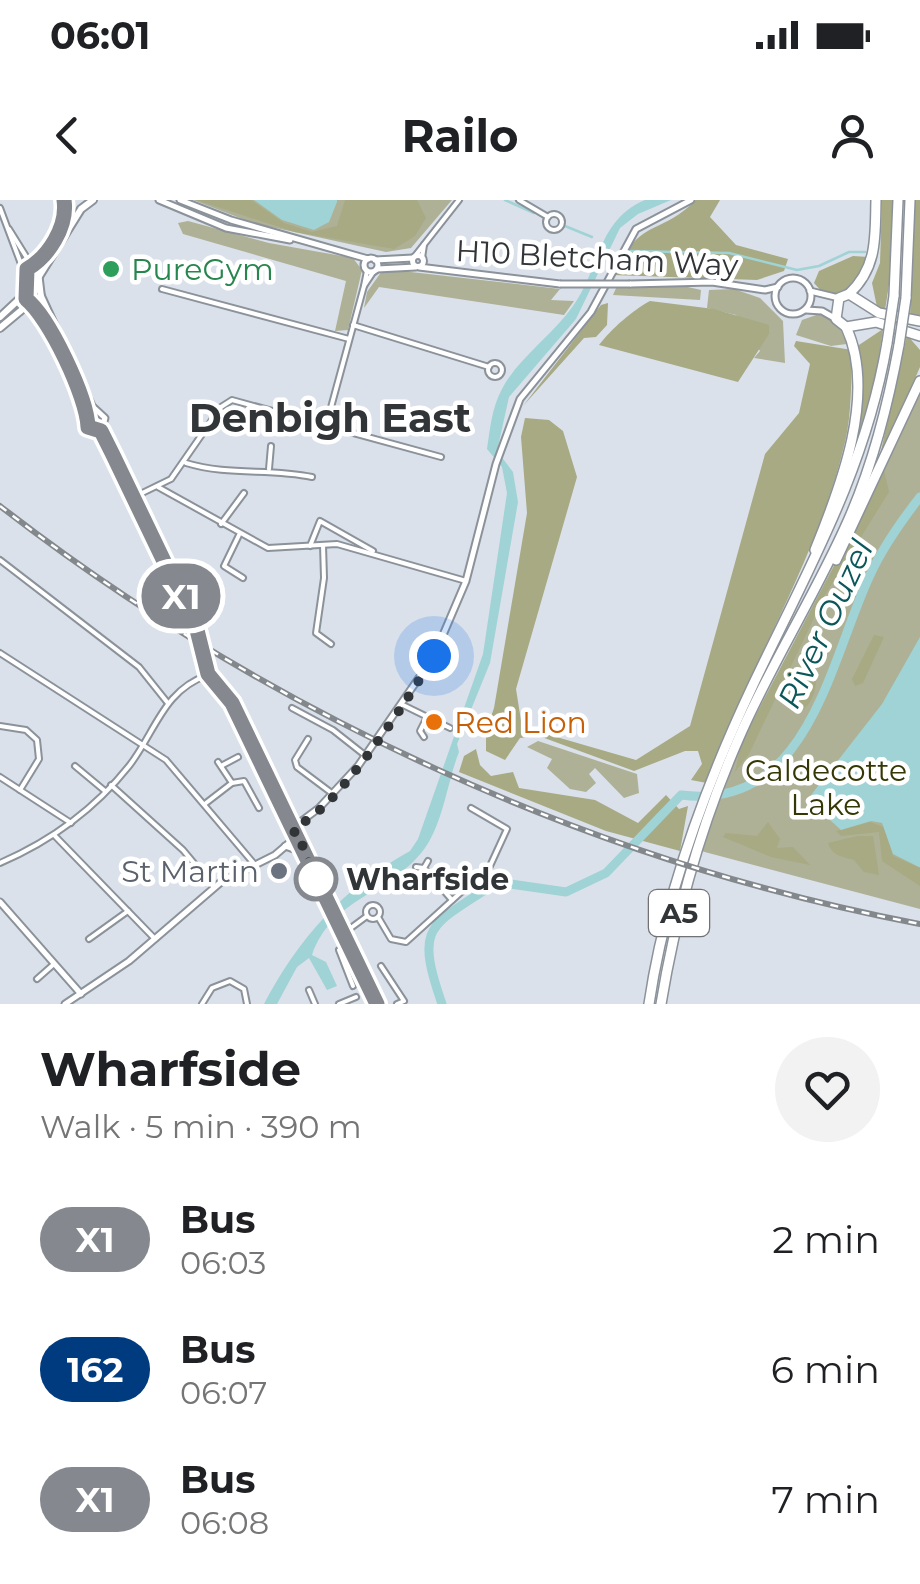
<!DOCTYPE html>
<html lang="en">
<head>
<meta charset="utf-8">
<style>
	body { margin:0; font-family:Montserrat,sans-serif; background:#f2f2f2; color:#202124; height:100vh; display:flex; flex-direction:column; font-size:38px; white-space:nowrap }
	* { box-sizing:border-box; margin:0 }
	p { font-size:32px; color:#757577 }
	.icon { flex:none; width:55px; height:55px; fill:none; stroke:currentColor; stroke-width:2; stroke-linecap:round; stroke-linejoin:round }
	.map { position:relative; height:804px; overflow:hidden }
	.drawer { display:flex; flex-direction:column; background:#fff; flex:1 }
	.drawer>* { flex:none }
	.badge { padding:0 20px; border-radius:32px; font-size:35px; line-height:65px }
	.you { position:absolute; width:50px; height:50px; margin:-25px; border:8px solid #fff; border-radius:50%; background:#1a73e8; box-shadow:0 0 0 15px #1a73e833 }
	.map>.badge { position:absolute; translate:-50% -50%; box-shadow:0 0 0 5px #fff }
	.round { display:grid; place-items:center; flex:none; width:105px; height:105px; border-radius:52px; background:#f2f2f2 }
	.summary { display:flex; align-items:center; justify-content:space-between; height:170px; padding:0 40px }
	h1 { font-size:48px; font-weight:700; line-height:75px }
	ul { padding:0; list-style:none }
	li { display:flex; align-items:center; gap:30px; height:130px; padding:0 40px }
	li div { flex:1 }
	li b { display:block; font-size:38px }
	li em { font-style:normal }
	li .badge { min-width:110px; font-weight:700; text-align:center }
	.status { display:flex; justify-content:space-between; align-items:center; height:70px; padding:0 50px; background:#fff; direction:ltr }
	.status svg { height:28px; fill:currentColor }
	header { display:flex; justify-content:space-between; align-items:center; height:130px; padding:0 40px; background:#fff; font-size:45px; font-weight:700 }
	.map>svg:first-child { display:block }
</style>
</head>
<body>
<div class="status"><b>06:01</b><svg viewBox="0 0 49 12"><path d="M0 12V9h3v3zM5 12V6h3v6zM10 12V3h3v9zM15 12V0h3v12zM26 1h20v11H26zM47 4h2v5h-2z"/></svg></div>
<header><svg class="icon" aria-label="back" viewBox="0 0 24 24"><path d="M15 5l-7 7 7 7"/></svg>Railo<svg class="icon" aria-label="person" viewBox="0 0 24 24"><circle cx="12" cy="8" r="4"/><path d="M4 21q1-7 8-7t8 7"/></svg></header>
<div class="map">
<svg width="920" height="804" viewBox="0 0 920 804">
	<rect width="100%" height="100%" fill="#dae1ea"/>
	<g fill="#aeb195">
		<path d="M 193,0 L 452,0 L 411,48 L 386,52 L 253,23 Z"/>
		<path d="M 188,21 L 269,43 L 353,58 L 362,70 L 348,130 L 335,131 L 346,81 L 183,34 L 178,23 Z"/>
		<path d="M 393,70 L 560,89 L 551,100 L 574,101 L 564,115 L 379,87 L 364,108 L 367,92 L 382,71 Z"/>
		<path d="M 679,85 L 701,90 L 700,100 L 613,95 L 617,86 Z"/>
		<path d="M 734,89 L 760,98 L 783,121 L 785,163 L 754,158 L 760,151 L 736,115 L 707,108 L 709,90 Z"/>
		<path d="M 819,114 L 838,124 L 847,144 L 831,146 L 796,135 L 802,120 Z"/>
		<path d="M 920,191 L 920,709 L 701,651 L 742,541 L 850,340 Z"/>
		<path d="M 538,541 L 637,574 L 639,593 L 624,598 L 595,568 L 589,574 L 596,583 L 586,592 L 570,589 L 547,568 L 552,559 L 527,547 Z"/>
	</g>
	<g fill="#a7aa83">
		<path d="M 196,0 L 251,0 L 284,23 L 312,32 L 337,26 L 345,0 L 417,0 L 426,18 L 415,36 L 394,49 L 295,32 Z"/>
		<path d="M 696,0 L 720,0 L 710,17 L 736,45 L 788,59 L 784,71 L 757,80 L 613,75 C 642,15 657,38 696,0 Z"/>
		<path d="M 882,0 L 893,0 L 892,66 L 885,110 L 877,107 L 872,83 L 880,63 Z"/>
		<path d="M 915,0 L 920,0 L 920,115 L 910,117 Z"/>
		<path d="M 853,56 L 869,57 L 862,74 L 839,96 L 823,93 L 814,83 L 819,71 Z"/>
		<path d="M 650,101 L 714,109 L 769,125 L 769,134 L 738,182 L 599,145 C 611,129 633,110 650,101 Z"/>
		<path d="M 608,103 L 607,125 L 596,137 L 584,138 L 523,206 L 601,105 Z"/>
		<path d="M 883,129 L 875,185 L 852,263 L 859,145 Z"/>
		<path d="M 907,135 L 920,150 L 920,167 L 878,264 Z"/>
		<path d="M 796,141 L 852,150 C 851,180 852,213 845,242 C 817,363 747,467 707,583 L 691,580 L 702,564 L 698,551 L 685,551 L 634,571 L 539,536 L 520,538 L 505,560 L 486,551 L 486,531 L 494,508 L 527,313 L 521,237 L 525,218 L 549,220 L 563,231 L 577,277 L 516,489 L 522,527 L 636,560 L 690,526 L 765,254 L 799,213 L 810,164 L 794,146 Z"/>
		<path d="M 884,270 L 889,292 L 825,395 L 749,554 L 735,572 L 742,541 Z"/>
		<path d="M 874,435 L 884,437 L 863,483 L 855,486 L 852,479 Z"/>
		<path d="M 812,447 C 817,466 822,498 800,512 L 800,494 L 791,493 L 792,489 Z"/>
		<path d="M 476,549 L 480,565 L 491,576 L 513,572 L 519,588 L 595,600 L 638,623 L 666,595 L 679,609 L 688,606 L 680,651 L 606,631 L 459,572 L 464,556 Z"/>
		<path d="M 768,622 L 780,639 L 777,648 L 793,647 L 810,665 L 771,657 L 723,637 L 726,633 L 757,636 Z"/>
		<path d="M 870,622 L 884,627 L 893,656 L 920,668 L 920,686 L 882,661 L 879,632 L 841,636 L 836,631 Z"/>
		<path d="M 858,636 L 873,636 L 879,675 L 864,672 L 854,660 C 842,656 833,657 828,643 Z"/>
	</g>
	<g fill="#9fd3d5">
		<path d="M 254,0 L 337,0 L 337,2 L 329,22 L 314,30 L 282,20 Z"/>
		<path d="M 645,0 L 671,0 L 638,14 L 620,28 L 576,119 L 509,197 L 497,251 L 513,272 L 518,302 L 490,463 L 457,544 L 459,552 C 447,582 443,626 422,652 C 388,694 332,698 312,755 L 326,762 L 337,786 L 327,790 L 309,758 L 297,767 L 277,804 L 264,804 C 298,739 344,687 410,651 L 418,639 L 483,454 L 507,293 L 502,267 L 487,249 C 490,229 492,207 502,189 C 518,158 553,135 573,106 C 600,69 597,20 645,0 Z"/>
		<path d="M 920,437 L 920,667 L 919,667 L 893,654 L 882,623 L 871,621 L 841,630 L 820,611 L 811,595 L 882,504 Z"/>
	</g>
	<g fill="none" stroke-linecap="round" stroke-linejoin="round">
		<g stroke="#9fd3d5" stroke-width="2.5">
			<path d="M 505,0 L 534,13"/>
			<path d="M 565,26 L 592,37"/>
			<path d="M 628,51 L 729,53 L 797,70 L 819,66 L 849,52 L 865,52"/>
		</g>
		<path stroke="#9fd3d5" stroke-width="9" d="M 442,804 C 414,723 430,727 497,682 L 566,692 L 606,673 L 681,595 C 809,611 829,462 870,375 C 882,349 902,320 920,297"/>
		<g stroke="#8b929a" stroke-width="8">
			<g id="minor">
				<path d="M 519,0 L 548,17"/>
				<path d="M 0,8 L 24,72"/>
				<circle cx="554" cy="22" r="8"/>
				<path d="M 9,29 L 32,66"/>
				<path d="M 415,56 L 459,0"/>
				<path d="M 422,58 L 424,45"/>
				<path d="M 367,71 L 364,86 L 374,71"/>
				<path d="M 162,89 L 349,139"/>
				<path d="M 353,125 L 489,167"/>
				<circle cx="495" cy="170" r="7"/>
				<path d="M 327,222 L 364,86"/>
				<path d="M 186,263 C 229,276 270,268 312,277"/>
				<path d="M 269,269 L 271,246"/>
				<path d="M 158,287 L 268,348 L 337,344 L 466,381"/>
				<path d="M 134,297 L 171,279 L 221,207 L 232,200 L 441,257"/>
				<path d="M 221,324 L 244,293"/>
				<path d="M 239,335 L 224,366 L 243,378"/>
				<path d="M 323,345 L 324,378 L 316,433 L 331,444"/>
				<path d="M 310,346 L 320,321 L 373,351"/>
				<path d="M 0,360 L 139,467 L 167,502"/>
				<path d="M 0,453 L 166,560 L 255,665"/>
				<path d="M 403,505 L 450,528"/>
				<path d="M 292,508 L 333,530 L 366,556"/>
				<path d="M 0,526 L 26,530 L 37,540 L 39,559 L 20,590"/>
				<path d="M 424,537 L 420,531 L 427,517"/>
				<path d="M 308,539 L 295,560 L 297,567 L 333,594"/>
				<path d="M 218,562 L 232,583 L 244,581 L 259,608"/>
				<path d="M 75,566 L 105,591"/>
				<path d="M 221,566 L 238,557"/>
				<path d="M 0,577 L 71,623"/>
				<path d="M 111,585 L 183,650 L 214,687"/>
				<path d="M 206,603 L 232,583"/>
				<path d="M 55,636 L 155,739"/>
				<path d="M 0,663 C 51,641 94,610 129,566 C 155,533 163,490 208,475"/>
				<path d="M 416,667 L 424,668 L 428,661"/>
				<path d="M 424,668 L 452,700"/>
				<circle cx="373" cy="712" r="7"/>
				<path d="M 378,717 L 391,739 L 406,742 L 490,666 L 507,629 L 471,608"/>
				<path d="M 344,733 L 367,716"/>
				<path d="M 89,739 L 128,711"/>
				<path d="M 339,750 L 353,786"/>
				<path d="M 381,766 L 404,801 L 397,804"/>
				<path d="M 37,779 L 54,764"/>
				<path d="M 309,790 L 315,804"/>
				<path d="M 202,804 L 212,788 L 230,781 L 244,789 L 247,804"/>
				<path d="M 339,804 L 356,797"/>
			</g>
		</g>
		<g stroke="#8b929a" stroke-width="9">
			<g id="tertiary">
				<path d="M 159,0 L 226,28 L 290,40"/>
				<path d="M 180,0 L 231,20 L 368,59"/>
				<circle cx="418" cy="61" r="5.5"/>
				<circle cx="371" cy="65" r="7"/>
				<path d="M 375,60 L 413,58"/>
				<path d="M 419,67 L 560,84"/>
				<path d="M 377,69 L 416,67"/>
				<circle cx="793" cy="96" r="18"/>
				<path d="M 630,84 L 712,82 L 765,90 L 778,87"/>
				<path d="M 810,91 L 839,98"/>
				<path d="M 41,95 L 92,206 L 105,218 L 101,231"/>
				<path d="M 33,104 L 83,201 L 88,227 L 101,232"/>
				<path d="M 806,110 L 822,111 L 836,119"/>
				<path d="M 101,231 L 184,403"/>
				<path d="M 208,464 L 208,475 L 231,503 L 295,626 L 295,637"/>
				<path d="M 295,626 L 319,608 L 358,566 L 434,456 L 466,381 L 496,264 L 520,199 L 591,112 L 636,29 L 691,0"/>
				<path d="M 295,638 L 301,643 L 377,804"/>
				<path d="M 285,646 L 305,653"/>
				<path d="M 0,702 L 81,794"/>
				<path d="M 65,804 L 129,761 L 221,682 L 275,655 L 295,638"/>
			</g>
		</g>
		<g stroke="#8b929a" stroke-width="10">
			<g id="secondary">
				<path d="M 33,66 C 52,56 67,21 64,0"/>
				<path d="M 38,78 L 81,9 L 93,0"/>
				<path d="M 28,89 L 26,71 L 32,66"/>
				<path d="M 30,103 L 41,97 L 38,72 L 33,66"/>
				<path d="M 0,117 L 28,91 L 38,90"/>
				<path d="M 0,128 L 30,103"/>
			</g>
		</g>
		<g stroke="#8b929a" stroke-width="12">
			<g id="trunk">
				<path d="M 849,94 C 878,67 875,36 876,0"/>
				<path d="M 894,96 L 898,0"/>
				<path d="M 906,98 L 910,0"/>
				<path d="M 920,121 L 879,113 L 849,94 L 839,98 L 836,119 L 846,127 L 876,122 L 920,136"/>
				<path d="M 815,350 C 841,286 877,193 846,127"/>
				<path d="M 836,360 L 920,181"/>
				<path d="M 649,804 C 665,695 705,587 752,487 C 807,371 865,272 887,143"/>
				<path d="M 661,804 C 676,713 701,625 738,540 C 770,465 815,396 848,321 C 873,265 888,205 899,145"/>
			</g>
		</g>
		<use href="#minor" stroke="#fff" stroke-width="4"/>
		<use href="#tertiary" stroke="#fff" stroke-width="5"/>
		<use href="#secondary" stroke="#fff" stroke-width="6"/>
		<use href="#trunk" stroke="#fff" stroke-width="9"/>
		<g stroke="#83888d" stroke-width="6">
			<path id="rail" d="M 0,306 C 266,512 589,661 920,724"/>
		</g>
		<use href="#rail" stroke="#fff" stroke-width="2.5" stroke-dasharray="8" stroke-linecap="butt"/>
		<g stroke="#8b929a" stroke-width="9" stroke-linecap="butt">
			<g id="tertiary-bridge">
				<path d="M 560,84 L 630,84"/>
				<path d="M 184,403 L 208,464"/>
			</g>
		</g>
		<g stroke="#8b929a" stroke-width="12" stroke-linecap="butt">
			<g id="trunk-bridge">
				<path d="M 887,143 L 894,96"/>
				<path d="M 899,145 L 906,98"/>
			</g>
		</g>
		<use href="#tertiary-bridge" stroke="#fff" stroke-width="5"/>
		<use href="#trunk-bridge" stroke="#fff" stroke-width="9"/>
	</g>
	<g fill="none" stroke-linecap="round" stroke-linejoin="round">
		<g stroke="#fff" stroke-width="22">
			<path id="line" d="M 64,0 C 68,27 48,57 27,69 L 26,99 C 49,117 87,197 88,227 L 101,231 L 113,255 L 197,430 L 208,474 L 232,503 L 377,804"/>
		</g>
		<use href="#line" stroke="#85898f" stroke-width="15"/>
		<path stroke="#323538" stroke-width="10" stroke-dasharray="0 18" d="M 316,679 L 301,642 L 294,638 L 295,626 C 334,615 412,493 434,456"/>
	</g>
	<circle fill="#2e9e5b" stroke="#fff" stroke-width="4" cx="111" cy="69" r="10"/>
	<circle fill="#e8710a" stroke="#fff" stroke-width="4" cx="434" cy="522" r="10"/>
	<circle fill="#6b7280" stroke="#fff" stroke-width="4" cx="279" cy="671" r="10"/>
	<circle fill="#fff" stroke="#85898f" stroke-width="5" cx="316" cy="679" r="20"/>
	<g text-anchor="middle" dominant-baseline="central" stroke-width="9" stroke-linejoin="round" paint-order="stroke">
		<rect fill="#fff" stroke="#707274" stroke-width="2.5" x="649" y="690" width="60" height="46" rx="8"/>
		<g font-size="28" font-weight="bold" fill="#323538">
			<text x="679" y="713">A5</text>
		</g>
		<g font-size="30" fill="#323538" stroke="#fff">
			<text transform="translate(597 58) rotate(3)">H10 Bletcham Way</text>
		</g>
		<g font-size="30" fill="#27864d" stroke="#fff" text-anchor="start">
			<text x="131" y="69">PureGym</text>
		</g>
		<g font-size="30" fill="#c56008" stroke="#fff" text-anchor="start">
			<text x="454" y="522">Red Lion</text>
		</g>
		<g font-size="30" fill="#353705" stroke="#fff">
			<text x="826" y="570">Caldecotte<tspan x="826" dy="34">Lake</tspan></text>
		</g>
		<g font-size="30" fill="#5b616d" stroke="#fff" text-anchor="end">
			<text x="259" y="671">St Martin</text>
		</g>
		<g font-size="30" font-weight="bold" fill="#323538" stroke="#fff" text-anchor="start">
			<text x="346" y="679">Wharfside</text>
		</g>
		<g font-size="32" font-style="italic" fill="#0b575a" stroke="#fff">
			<text transform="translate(825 424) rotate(-65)">River Ouzel</text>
		</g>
		<g font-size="40" font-weight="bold" fill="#323538" stroke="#fff">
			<text x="330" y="217">Denbigh East</text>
		</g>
	</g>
</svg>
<div class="you" style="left:434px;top:456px"></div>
<b class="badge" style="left:181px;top:396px;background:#85898f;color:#fff">X1</b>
</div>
<section class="drawer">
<div class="summary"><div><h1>Wharfside</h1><p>Walk · 5 min · 390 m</p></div><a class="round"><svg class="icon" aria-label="heart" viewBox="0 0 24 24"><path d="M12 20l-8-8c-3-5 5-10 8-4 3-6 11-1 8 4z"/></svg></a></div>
<ul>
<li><span class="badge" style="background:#85898f;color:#fff">X1</span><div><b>Bus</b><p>06:03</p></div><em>2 min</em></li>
<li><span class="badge" style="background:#003b80;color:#fff">162</span><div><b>Bus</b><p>06:07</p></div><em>6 min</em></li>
<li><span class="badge" style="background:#85898f;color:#fff">X1</span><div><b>Bus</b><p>06:08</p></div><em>7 min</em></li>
</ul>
</section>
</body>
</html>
